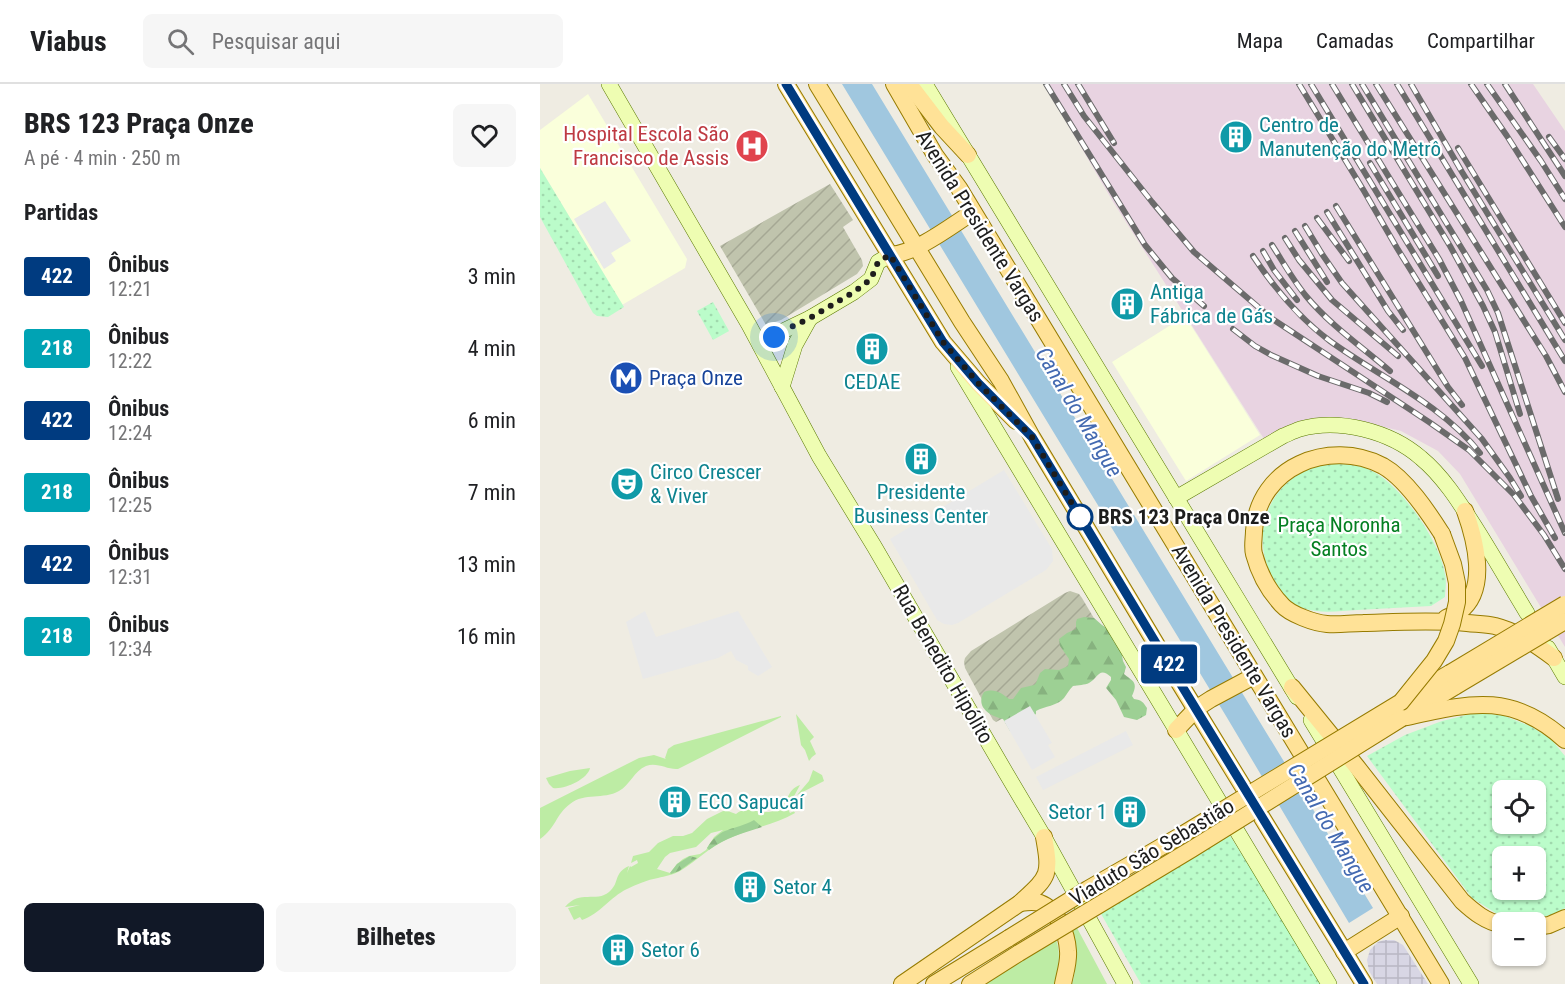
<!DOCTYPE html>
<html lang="pt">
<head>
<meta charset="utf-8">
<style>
	body { margin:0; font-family:"Roboto Condensed",sans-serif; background:#f6f6f6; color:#202124; height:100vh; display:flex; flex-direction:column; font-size:22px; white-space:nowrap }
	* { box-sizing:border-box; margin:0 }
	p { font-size:20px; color:#757577 }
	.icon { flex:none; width:33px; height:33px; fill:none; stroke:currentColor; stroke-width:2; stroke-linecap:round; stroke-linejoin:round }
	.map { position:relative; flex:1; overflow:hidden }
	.side { display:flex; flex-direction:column; background:#fff; width:540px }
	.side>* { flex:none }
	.badge { padding:0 12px; border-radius:4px; font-size:21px; line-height:39px }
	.buttons { position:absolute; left:952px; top:696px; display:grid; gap:12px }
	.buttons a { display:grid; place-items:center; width:54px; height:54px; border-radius:9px; background:#fff; box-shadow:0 2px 4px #0004; font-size:30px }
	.you { position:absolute; width:30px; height:30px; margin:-15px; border:4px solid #fff; border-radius:50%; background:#1a73e8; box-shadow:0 0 0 9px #1a73e833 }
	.map>.badge { position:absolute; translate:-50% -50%; box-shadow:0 0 0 3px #fff }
	h2 { padding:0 24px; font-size:22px; line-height:54px }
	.round { display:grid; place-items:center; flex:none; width:63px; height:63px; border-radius:9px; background:#f6f6f6 }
	.summary { display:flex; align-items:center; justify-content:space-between; height:102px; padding:0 24px }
	h1 { font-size:28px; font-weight:800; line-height:45px }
	.primary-button { display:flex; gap:12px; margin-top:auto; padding:12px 24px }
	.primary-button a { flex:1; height:69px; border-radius:9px; background:#111827; color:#fff; font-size:24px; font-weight:800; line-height:69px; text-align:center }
	.primary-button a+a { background:#f6f6f6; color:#202124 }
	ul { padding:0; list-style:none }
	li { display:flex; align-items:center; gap:18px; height:72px; padding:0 24px }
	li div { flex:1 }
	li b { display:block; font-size:22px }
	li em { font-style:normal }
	li .badge { min-width:66px; font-weight:700; text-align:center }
	header { display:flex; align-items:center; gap:36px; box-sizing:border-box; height:84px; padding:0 30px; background:#fff; border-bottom:2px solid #e0e0e0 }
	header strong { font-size:28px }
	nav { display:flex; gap:33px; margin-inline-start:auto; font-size:21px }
	.search { width:420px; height:54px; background:#f6f6f6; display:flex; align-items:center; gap:15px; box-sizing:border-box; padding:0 21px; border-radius:9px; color:#757577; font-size:22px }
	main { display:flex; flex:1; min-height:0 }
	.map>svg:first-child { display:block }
</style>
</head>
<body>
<header>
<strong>Viabus</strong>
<div class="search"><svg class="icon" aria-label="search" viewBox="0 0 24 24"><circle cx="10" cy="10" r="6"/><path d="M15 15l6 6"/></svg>Pesquisar aqui</div>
<nav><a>Mapa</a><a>Camadas</a><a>Compartilhar</a></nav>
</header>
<main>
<section class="side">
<div class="summary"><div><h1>BRS 123 Praça Onze</h1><p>A pé · 4 min · 250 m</p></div><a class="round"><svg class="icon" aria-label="heart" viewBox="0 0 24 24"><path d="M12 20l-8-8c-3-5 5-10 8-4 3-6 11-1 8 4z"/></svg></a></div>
<h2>Partidas</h2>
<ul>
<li><span class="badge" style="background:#003b80;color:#fff">422</span><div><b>Ônibus</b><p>12:21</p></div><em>3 min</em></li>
<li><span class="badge" style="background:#00a3b4;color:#fff">218</span><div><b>Ônibus</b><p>12:22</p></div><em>4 min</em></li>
<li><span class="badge" style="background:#003b80;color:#fff">422</span><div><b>Ônibus</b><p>12:24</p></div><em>6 min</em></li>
<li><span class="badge" style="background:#00a3b4;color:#fff">218</span><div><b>Ônibus</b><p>12:25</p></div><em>7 min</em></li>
<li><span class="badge" style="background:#003b80;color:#fff">422</span><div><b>Ônibus</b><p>12:31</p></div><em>13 min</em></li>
<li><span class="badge" style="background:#00a3b4;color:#fff">218</span><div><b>Ônibus</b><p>12:34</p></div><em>16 min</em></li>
</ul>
<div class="primary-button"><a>Rotas</a><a>Bilhetes</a></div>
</section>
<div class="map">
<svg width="1025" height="900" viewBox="0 0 1025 900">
	<defs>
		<pattern id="construction-furrows" width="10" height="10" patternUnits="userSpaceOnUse" patternTransform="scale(1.5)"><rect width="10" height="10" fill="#c0c4ad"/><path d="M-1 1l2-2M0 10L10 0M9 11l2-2" fill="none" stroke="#a5a894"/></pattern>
		<pattern id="forest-firs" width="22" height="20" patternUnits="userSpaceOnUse" patternTransform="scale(1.5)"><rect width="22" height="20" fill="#9dd094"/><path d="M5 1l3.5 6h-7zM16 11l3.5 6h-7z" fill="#87b27f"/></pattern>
		<pattern id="park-dots" width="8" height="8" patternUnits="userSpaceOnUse" patternTransform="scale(1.5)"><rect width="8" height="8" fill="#bbfcca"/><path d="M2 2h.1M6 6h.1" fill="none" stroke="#a0d8ad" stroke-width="1.8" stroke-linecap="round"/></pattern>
		<pattern id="plaza-grid" width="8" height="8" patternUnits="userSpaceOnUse" patternTransform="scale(1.5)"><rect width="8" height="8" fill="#d8d6e4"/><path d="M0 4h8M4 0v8" fill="none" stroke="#b9b7c3"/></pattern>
	</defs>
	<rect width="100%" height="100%" fill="#efece2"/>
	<g fill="#faffdb">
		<path d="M 48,10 L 147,175 L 145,184 L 82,221 L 0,84 L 0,46 Z"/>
		<path d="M 645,232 L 720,351 L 646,397 L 572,278 Z"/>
	</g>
	<path fill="#e8d3e1" d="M 504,0 L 993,0 L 1025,47 L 1025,563 L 920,390 L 898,367 L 861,347 L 810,335 L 726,358 L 572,116 Z"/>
	<g fill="url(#construction-furrows)">
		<path d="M 290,100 L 313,136 L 303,143 L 322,176 L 323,182 L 317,190 L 241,236 L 226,241 L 180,162 Z"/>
		<path d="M 530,507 L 539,510 L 542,514 L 577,573 L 456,638 L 453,636 L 425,584 L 424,578 L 425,574 L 431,567 L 525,509 Z"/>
	</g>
	<g fill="#bdeca4" fill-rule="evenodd">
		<path d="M 256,630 L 274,653 L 270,657 L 276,670 L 272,673 L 269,677 L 265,666 L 261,661 Z"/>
		<path d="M 241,632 L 241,633 L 138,685 C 127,686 118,678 106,682 C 94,687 90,701 79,707 C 63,716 45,708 30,720 C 16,730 16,744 0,755 L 0,724 L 99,674 L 114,671 L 126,675 L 125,674 L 128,665 L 134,661 Z"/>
		<path d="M 50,684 C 48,695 24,706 13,704 L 9,700 L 6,694 L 30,687 Z"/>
		<path d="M 273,686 L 282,691 L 284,697 L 257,711 L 269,697 Z"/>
		<path d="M 260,701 L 253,714 L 240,727 L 247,723 L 250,729 L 254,727 L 255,729 C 234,741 211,744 190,754 C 170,762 157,777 140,787 C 133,791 125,792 118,794 C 107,796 97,800 87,805 C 70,813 60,830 42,836 L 40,833 L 34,836 L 28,824 L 40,821 L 25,823 C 40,805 56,819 69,808 C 80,799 73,789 89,782 L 87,789 L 90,782 L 91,783 L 98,779 L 97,776 L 91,779 L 93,772 L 109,768 L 118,759 L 133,752 L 143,752 L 152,749 L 167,735 L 185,726 L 196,730 C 208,719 221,734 238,725 C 249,719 246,706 260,701 ZM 183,746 L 174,753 L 166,766 L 160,770 L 149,772 L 143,775 L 137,780 L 130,789 L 117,785 L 125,773 L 130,769 L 156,763 L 171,749 Z"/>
		<path d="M 536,842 L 567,900 L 532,900 C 538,881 535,865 531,845 Z"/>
		<path d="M 516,855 C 521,870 519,885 514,900 L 442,900 Z"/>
	</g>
	<g fill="url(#forest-firs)">
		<path d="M 544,533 L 554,534 L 562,541 L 571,547 L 574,558 L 581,566 L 583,577 L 586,583 L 584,590 C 594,598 598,598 592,612 L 594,615 C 602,616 603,618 607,624 L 606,631 L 597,636 L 584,633 L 576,616 L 566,604 L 571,596 L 571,593 C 559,582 558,594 549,599 C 545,601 538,601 533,602 C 529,606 527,610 524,614 C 517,622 505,622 496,627 L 496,630 L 470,647 L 463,635 C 450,632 435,623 444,608 C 455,604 461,609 469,615 L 473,615 L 481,604 L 494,601 L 496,599 L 500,589 L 505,585 L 519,586 L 528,582 L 529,575 L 520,562 L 519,555 L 527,549 L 536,545 L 536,538 L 537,535 Z"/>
		<path d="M 214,736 L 222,743 C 203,749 185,754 169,766 L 167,764 C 180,742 194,747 214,736 Z"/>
		<path d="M 150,772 L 157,774 L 139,787 L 131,790 L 130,789 L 137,780 Z"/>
	</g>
	<g fill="url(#park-dots)" fill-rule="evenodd">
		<path d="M 0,84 L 84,223 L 68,233 L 57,232 L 53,229 L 0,133 Z"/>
		<path d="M 173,218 L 189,247 L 173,256 L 157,227 Z"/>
		<path d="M 793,380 C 807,380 822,381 834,388 C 863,404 900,458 905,490 C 907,497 905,506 905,513 L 891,522 C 866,523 841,525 817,526 C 799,527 780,530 762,524 C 751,520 742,509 736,499 C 709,458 724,403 771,384 C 778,382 786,381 793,380 Z"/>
		<path d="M 935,629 L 962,631 L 990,642 L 1011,655 L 1025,672 L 1025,824 L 1017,829 L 993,836 L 962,833 L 932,814 L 827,672 L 865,651 L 902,637 ZM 963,706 L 996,706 L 996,740 L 963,740 ZM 963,772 L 996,772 L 996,806 L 963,806 Z"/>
		<path d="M 689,750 L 782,900 L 601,900 L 560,828 Z"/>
	</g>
	<g fill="#e9e9e9">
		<path d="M 65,117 L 91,157 L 71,169 L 76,177 L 64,185 L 34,135 Z"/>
		<path d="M 464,386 L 512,465 L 513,477 L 506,486 L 418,539 L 412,541 L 404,540 L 397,536 L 350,455 Z"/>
		<path d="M 105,527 L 116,553 L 198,527 L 232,583 L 218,592 L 208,586 L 208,582 L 196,576 L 191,567 L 178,574 L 103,595 L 86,538 Z"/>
		<path d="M 490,622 L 512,659 L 508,661 L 515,673 L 492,686 L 464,637 Z"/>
		<path d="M 586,647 L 593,661 L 503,706 L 496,693 Z"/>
	</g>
	<path fill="url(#plaza-grid)" d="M 844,856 L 854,856 L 863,861 L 888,900 L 837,900 L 829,887 L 827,876 L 830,866 L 838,858 Z"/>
	<path fill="#a0c7df" d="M 302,0 L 332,0 L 833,824 L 809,839 L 686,632 Z"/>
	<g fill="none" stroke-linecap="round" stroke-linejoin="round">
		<g stroke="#597800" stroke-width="16">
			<g id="secondary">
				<path d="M 69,0 L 209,241 L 279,372 L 334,462 L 466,689 L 504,753 L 585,900"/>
				<path d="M 385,0 L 757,613"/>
				<path d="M 220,261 L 243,247 L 270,234 L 314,208 L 331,195 L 338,178 L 350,171"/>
				<path d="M 418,283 L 789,900"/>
				<path d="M 242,303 L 255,261 L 270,234"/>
				<path d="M 636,414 L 743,352 C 748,350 754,347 760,345 C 799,334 850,347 881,374 C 904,393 921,421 937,446 C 954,473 970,501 987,529"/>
				<path d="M 1008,564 L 1025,593"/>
				<path d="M 771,636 L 931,900"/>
			</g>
		</g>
		<g stroke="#967b00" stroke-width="18">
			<g id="primary">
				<path d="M 246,0 L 403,258 L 438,299 L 476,337"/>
				<path d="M 277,0 L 422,238 L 461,297 L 492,353 L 637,595 L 824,900"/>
				<path d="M 354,0 L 395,71 L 419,104 L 901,900"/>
				<path d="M 369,0 L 402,43 L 428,71"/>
				<path d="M 350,171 C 375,170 411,142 433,128"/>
				<path d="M 902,450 C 888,428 866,395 843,382 C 789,354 718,383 714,447 C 714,454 712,463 714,470 C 719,489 728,506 742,521 C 750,530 774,539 787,540 C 799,541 811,539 823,539 C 858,538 893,536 927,539 C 936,540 946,540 955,542 C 978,548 995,560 1014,574"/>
				<path d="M 906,534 C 910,532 916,530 919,528 C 949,506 935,455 925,427"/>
				<path d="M 752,603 L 817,683 L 922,817 C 934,828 946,838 963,841"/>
				<path d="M 862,617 L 910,589"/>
				<path d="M 873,628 L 916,602"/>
				<path d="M 862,634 C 927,620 970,606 1025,656"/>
				<path d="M 636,646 L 657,624 L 671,615 L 714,592"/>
				<path d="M 480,819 C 487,818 493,817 500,819 C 517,825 527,849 528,867 C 529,878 525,889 523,900"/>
				<path d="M 996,843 L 1009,841 L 1025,834"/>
				<path d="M 804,868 L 861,832"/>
				<path d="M 362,900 L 480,819 C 509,792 511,792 504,753"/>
				<path d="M 394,900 L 469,854"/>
				<path d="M 430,900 L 479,869"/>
			</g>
		</g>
		<use href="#secondary" stroke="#eefdb2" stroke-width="15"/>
		<use href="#primary" stroke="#ffe297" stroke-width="16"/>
		<g stroke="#6b6b6b" stroke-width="6">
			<g id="rail">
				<path d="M 506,0 L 605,161 L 632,194 L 664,222"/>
				<path d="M 524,0 L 544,32 L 612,118 L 654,168 L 731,234 L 889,338 L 929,366 L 974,411 L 1004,451 L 1025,485"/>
				<path d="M 538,0 L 574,59"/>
				<path d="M 759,0 L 824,107 L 857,164 L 925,274 L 991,412 L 1015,454"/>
				<path d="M 771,0 L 942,282"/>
				<path d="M 792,0 L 899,175 L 921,217 L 1025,449"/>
				<path d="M 812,0 L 910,162 L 943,222 L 955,248 L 980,330"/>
				<path d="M 822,0 L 947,206 L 958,229 L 1018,415"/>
				<path d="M 836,0 L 1006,272 L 1025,308"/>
				<path d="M 857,0 L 1025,277"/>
				<path d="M 871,0 L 922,88 L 1025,256"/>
				<path d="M 931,0 L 967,52 L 1025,143"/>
				<path d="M 947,0 L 1001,77 L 1025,115"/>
				<path d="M 965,0 L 1025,92"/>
				<path d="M 1009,53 L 1025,75"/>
				<path d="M 918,64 L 1025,239"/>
				<path d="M 830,79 L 898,192"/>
				<path d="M 796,122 L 908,303 L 922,321"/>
				<path d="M 787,128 L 848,227 L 863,246"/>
				<path d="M 777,134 L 809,177"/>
				<path d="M 765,142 L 782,170 L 802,199 L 942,355 L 970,394 L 981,412"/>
				<path d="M 755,147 L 787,198"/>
				<path d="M 745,154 L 759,176 L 792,216 L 858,272"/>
				<path d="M 732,161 C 743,178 753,196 766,212 C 790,241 822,263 850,287"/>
				<path d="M 723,167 L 734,186 L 757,216"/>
				<path d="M 713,172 C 735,205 759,234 790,257 C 841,294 900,319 940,369"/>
				<path d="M 693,245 L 715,262 L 731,271 L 778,292 L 829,309 L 847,318"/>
			</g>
		</g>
		<use href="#rail" stroke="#fff" stroke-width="4" stroke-dasharray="11" stroke-linecap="butt"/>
		<g stroke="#967b00" stroke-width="18" stroke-linecap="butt">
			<g id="primary-bridge">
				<path d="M 910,589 L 1025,520"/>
				<path d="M 916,602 L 1025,537"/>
				<path d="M 469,854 L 548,805 L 640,752 L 861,618 L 894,577 L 906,557 L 912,540 L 917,518 L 917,499 L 913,480 L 902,450"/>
				<path d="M 479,869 L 652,765 L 862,634"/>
			</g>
		</g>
		<use href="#primary-bridge" stroke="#ffe297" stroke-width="16"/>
	</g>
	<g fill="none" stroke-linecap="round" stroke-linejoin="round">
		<g stroke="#fff" stroke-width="14">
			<path id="line" d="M 246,0 L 403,258 L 438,299 L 492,353 L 637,594 L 824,900"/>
		</g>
		<use href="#line" stroke="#003b80" stroke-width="9"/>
		<path stroke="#1d1d1d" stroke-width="6" stroke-dasharray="0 10.8" d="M 234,253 L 243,247 L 270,234 L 314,208 L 331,195 L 338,178 L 350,171 L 403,258 L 438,299 L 492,353 L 540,433"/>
	</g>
	<defs>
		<g id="building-disc" transform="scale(1.725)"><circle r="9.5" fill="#0f9aa8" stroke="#fff"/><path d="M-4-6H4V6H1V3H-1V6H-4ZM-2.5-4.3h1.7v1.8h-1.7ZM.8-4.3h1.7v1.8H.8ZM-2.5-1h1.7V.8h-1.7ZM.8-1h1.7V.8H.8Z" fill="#fff"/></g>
		<g id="hospital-disc" transform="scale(1.725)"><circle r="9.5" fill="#e0444e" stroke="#fff"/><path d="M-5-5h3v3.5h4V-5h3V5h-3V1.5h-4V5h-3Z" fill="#fff"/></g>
		<g id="metro-disc" transform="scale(1.725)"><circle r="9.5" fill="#1a4fb4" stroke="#fff"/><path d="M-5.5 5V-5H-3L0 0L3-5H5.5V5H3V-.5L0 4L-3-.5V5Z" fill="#fff"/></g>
		<g id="theatre-disc" transform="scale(1.725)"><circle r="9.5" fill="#0f9aa8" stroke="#fff"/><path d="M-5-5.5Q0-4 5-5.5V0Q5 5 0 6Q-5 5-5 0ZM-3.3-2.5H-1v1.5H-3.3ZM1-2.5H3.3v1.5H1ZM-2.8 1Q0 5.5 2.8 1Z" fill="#fff"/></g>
	</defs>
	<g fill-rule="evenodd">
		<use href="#building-disc" x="696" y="53"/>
		<use href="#hospital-disc" x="212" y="62"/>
		<use href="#building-disc" x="587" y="220"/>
		<use href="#building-disc" x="332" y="265"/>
		<use href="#metro-disc" x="86" y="294"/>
		<use href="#building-disc" x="381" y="375"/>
		<use href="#theatre-disc" x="87" y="400"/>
		<use href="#building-disc" x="135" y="718"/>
		<use href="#building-disc" x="590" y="728"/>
		<use href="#building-disc" x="210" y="803"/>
		<use href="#building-disc" x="78" y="866"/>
	</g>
	<circle fill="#fff" stroke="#003b80" stroke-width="3" cx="540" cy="433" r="12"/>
	<g text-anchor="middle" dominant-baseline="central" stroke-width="4.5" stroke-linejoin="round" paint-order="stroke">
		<g font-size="21" fill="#0d838f" stroke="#fff" text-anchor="start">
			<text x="719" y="41">Centro de<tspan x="719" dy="24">Manutenção do Metrô</tspan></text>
			<text x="610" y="208">Antiga<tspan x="610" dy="24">Fábrica de Gás</tspan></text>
			<text x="332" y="298" text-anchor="middle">CEDAE</text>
			<text x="110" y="388">Circo Crescer<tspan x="110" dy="24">&amp; Viver</tspan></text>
			<text x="381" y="408" text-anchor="middle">Presidente<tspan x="381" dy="24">Business Center</tspan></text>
			<text x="158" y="718">ECO Sapucaí</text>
			<text x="567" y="728" text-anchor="end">Setor 1</text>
			<text x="233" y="803">Setor 4</text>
			<text x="101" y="866">Setor 6</text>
		</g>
		<g font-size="21" fill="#be3a42" stroke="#fff" text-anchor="end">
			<text x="189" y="50">Hospital Escola São<tspan x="189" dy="24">Francisco de Assis</tspan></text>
		</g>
		<g font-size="21" fill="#1d1d1d" stroke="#fff">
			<text transform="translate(440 142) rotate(58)">Avenida Presidente Vargas</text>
			<text transform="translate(694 557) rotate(59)">Avenida Presidente Vargas</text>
			<text transform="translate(403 580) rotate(60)">Rua Benedito Hipólito</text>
			<text transform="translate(612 768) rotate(-31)">Viaduto São Sebastião</text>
		</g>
		<g font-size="21" fill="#164399" stroke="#fff" text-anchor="start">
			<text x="109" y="294">Praça Onze</text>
		</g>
		<g font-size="21" font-weight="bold" fill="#1d1d1d" stroke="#fff" text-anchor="start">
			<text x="558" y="433">BRS 123 Praça Onze</text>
		</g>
		<g font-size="21" fill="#058022" stroke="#fff">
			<text x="799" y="441">Praça Noronha<tspan x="799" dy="24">Santos</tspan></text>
		</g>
		<g font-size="22" font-style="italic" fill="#446ab1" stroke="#fff">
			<text transform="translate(539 328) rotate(59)">Canal do Mangue</text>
			<text transform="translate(791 744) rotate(59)">Canal do Mangue</text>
		</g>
	</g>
</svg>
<div class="buttons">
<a><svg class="icon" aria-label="locate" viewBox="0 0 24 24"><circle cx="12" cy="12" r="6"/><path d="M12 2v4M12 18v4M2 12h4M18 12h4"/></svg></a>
<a>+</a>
<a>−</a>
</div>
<div class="you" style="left:234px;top:253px"></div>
<b class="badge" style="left:629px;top:580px;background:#003b80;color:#fff">422</b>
</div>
</main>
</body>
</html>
